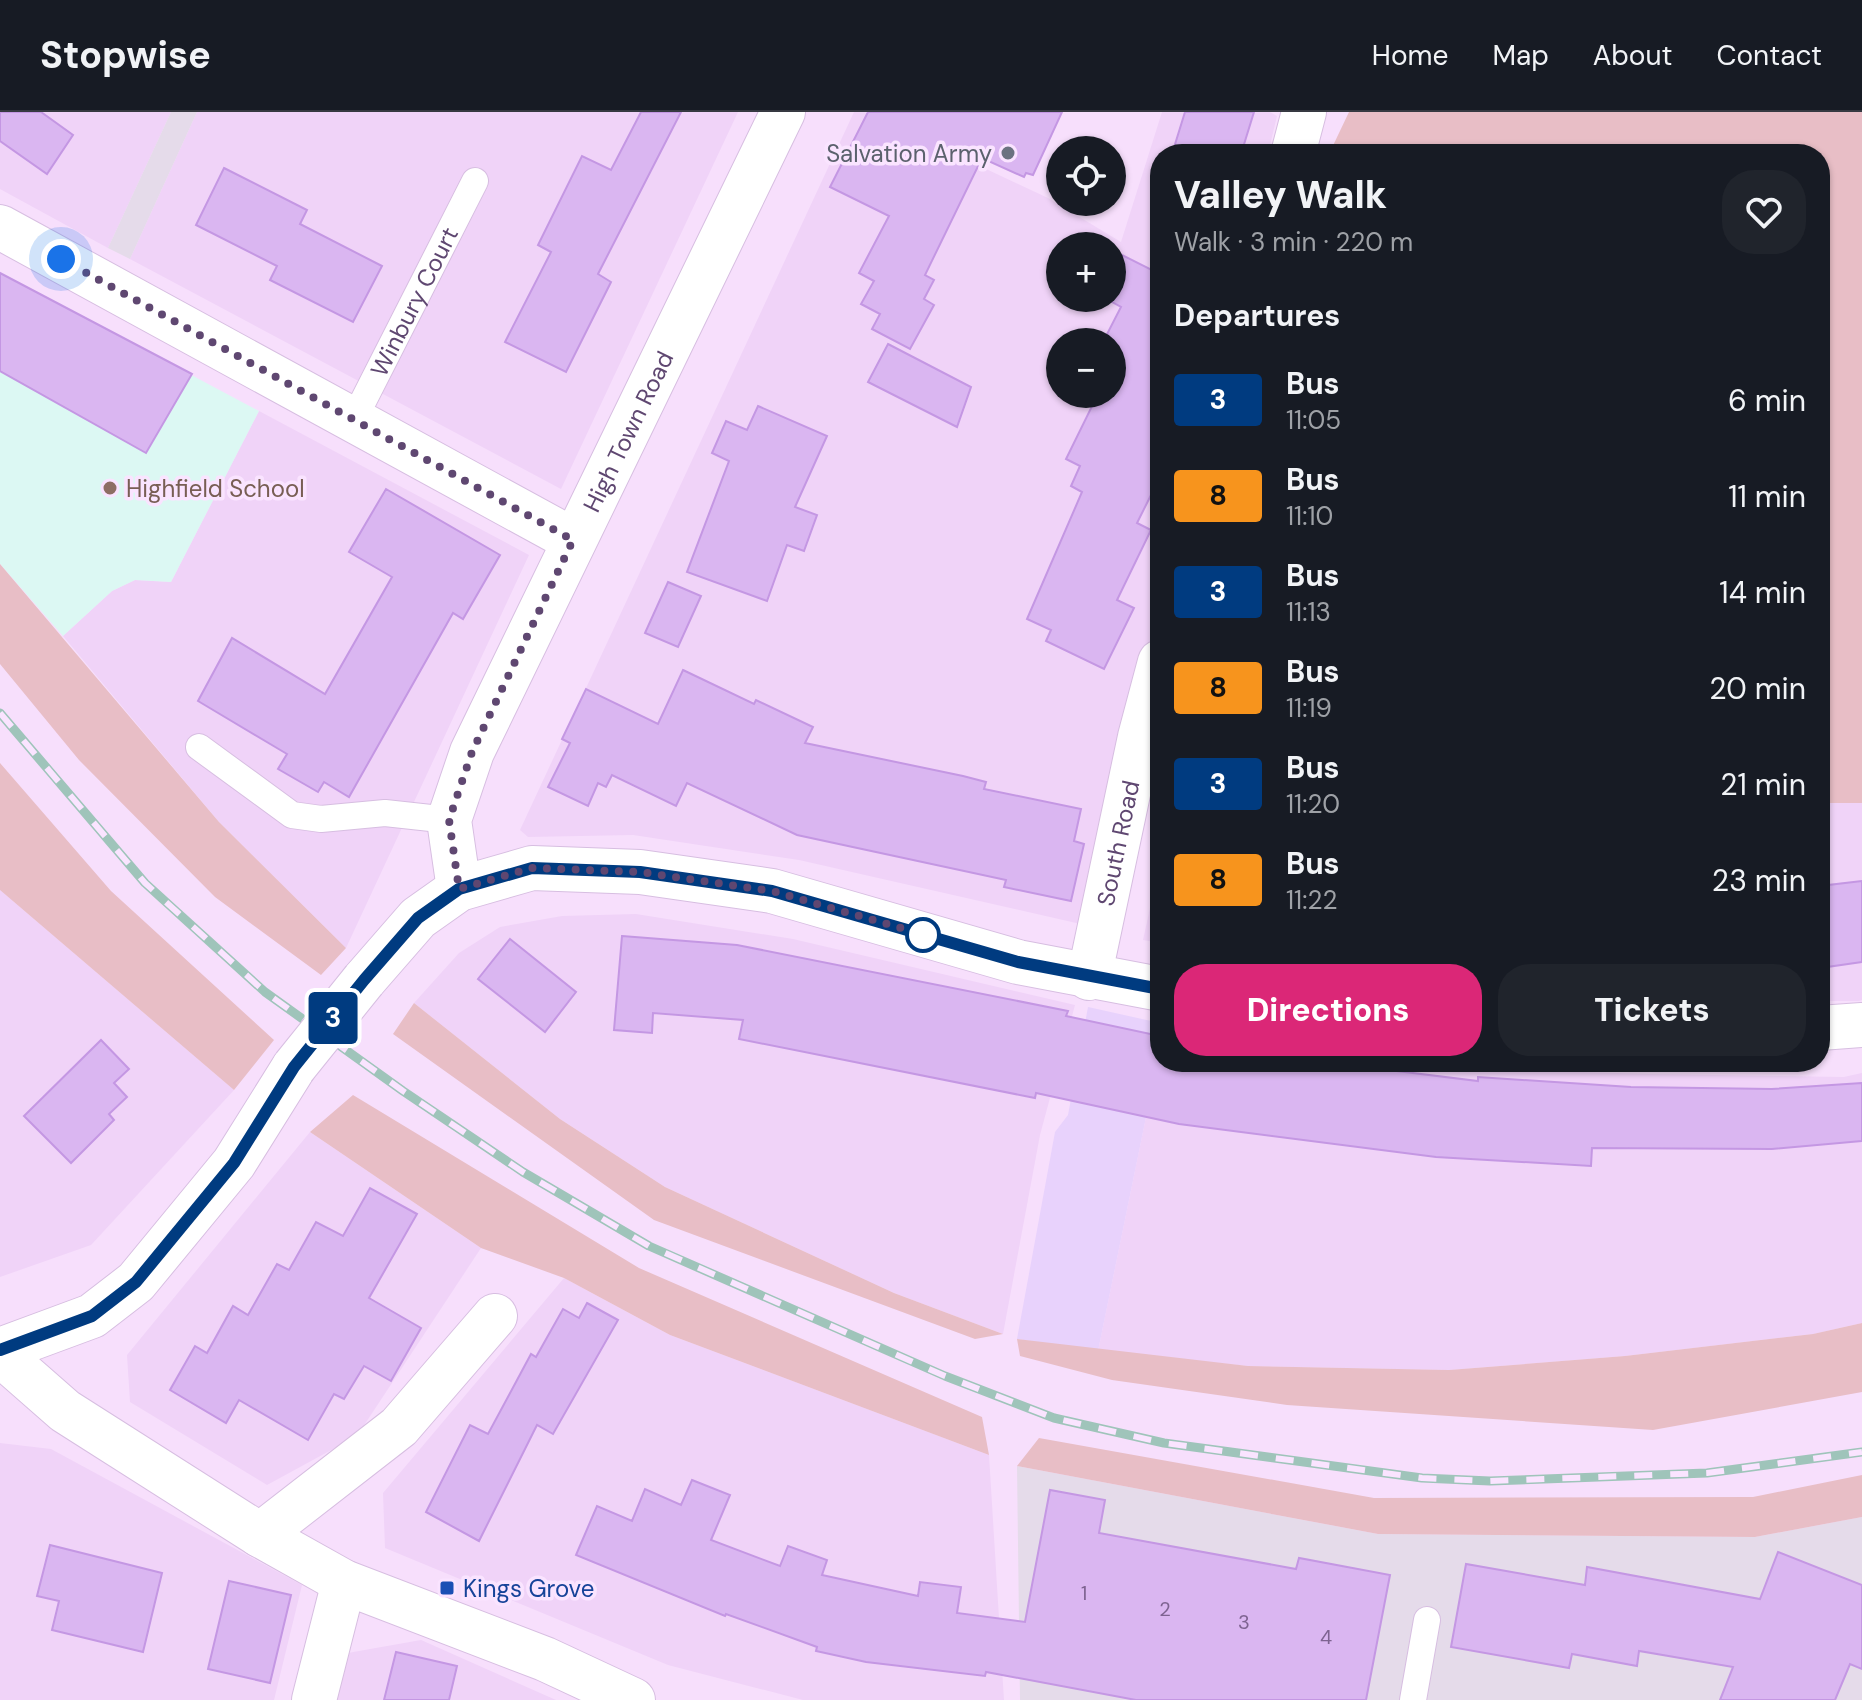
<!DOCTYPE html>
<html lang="en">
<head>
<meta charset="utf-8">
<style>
	body { margin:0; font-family:"DM Sans",sans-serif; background:#20242c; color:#f1f3f6; height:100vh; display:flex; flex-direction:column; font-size:30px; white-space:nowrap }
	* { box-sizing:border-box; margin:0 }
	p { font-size:26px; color:#9ea1a6 }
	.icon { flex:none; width:44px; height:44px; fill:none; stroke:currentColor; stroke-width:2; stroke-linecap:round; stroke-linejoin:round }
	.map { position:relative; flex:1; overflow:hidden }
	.side { position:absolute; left:1150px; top:32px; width:680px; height:928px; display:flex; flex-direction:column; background:#171b24; border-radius:32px; box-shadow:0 2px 6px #0004 }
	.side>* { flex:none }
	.badge { padding:0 16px; border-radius:6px; font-size:28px; line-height:52px }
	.fabs { position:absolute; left:1046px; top:24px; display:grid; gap:16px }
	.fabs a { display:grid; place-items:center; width:80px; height:80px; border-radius:50%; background:#171b24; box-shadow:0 2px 6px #0004; font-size:40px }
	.you { position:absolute; width:40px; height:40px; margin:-20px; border:6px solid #fff; border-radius:50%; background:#1a73e8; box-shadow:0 0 0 12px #1a73e833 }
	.map>.badge { position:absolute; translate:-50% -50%; box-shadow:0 0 0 4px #fff }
	h2 { padding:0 24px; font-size:30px; line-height:72px }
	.round { display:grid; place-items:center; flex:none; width:84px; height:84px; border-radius:32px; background:#20242c }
	.overview { display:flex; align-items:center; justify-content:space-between; height:136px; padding:0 24px }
	h1 { font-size:38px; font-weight:800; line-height:60px }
	.cta { display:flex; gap:16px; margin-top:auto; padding:16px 24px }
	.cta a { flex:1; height:92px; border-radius:32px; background:#db2777; color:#fff; font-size:32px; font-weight:800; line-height:92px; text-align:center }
	.cta a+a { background:#20242c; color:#f1f3f6 }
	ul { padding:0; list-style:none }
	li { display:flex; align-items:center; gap:24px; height:96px; padding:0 24px }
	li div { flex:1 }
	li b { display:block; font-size:30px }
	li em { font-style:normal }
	li .badge { min-width:88px; font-weight:700; text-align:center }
	header { display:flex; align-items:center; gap:48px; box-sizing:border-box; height:112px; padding:0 40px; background:#171b24; border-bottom:2px solid #363941 }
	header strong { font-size:38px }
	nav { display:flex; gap:44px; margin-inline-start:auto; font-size:28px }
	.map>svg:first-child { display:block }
</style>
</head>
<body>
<header>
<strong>Stopwise</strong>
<nav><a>Home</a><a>Map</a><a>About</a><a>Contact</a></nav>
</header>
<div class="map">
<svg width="1862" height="1588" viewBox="0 0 1862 1588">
	<rect width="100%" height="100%" fill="#f7dffc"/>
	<g fill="#f0d3f8" fill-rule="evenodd">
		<path d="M 0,0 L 171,0 L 108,136 L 0,77 Z"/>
		<path d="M 197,0 L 738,0 L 561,377 L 130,147 Z"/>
		<path d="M 854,0 L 865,0 L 1048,86 L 1121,130 L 1162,0 L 1270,0 L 1277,4 L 1268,42 L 1160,42 L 1160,492 L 1085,813 L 799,748 L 633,723 L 528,725 L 520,718 ZM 1060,134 L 1112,134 L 1112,186 L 1060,186 ZM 1060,230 L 1112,230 L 1112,282 L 1060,282 Z"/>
		<path d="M 259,299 L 529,443 L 346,836 L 219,710 L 63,524 L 112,479 L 135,468 L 171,470 Z"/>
		<path d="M 1820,691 L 1862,691 L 1862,888 L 1859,889 L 1820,889 Z"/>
		<path d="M 1160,751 L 1160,831 L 1143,828 Z"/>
		<path d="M 0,778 L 234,978 L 91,1133 L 0,1165 Z"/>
		<path d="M 636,802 L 793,827 L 1075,893 L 1040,1023 L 1003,1222 L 894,1181 L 665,1075 L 560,1007 L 414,891 L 459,841 L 500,815 L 562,804 Z"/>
		<path d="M 1160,937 L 1160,950 L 1422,950 L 1478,957 L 1650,962 L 1844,965 L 1862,961 L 1862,1211 L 1813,1222 L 1625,1244 L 1449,1258 L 1248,1254 L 1098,1239 Z"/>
		<path d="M 310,1020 L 481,1136 L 357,1324 L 267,1373 L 130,1290 L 127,1243 Z"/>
		<path d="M 564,1166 L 670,1223 L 989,1343 L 1004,1588 L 803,1588 L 668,1553 L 385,1436 L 383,1381 Z"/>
		<path d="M 0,1331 L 51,1337 L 302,1473 L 274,1588 L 0,1588 Z"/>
		<path d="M 421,1528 L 556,1588 L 330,1588 L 342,1542 Z"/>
	</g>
	<path fill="#e8d2fc" d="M 1088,895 L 1160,911 L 1160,937 L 1098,1239 L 1017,1227 L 1055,1020 L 1068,1003 Z"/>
	<g fill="#e5dbea">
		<path d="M 171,0 L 197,0 L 130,147 L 108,136 Z"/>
		<path d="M 1017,1354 L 1378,1422 L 1755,1425 L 1862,1405 L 1862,1588 L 1020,1588 Z"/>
	</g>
	<path fill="#dcf8f3" d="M 0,161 L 259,299 L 171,470 L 135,468 L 112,479 L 63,524 L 0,452 Z"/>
	<g fill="#e8bec6">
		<path d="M 1349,0 L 1862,0 L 1862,691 L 1820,691 L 1820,42 L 1329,42 Z"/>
		<path d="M 0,452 L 219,710 L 346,836 L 321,863 L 215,785 L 79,648 L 0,552 Z"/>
		<path d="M 0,651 L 111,779 L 274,928 L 234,978 L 0,778 Z"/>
		<path d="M 414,891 L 560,1007 L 665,1075 L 894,1181 L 1003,1222 L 975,1227 L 654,1108 L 393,922 Z"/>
		<path d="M 353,983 L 639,1156 L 982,1305 L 989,1343 L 670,1223 L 564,1166 L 481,1136 L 310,1020 Z"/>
		<path d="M 1862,1211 L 1862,1280 L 1653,1318 L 1287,1293 L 1112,1268 L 1020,1244 L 1017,1227 L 1248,1254 L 1449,1258 L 1625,1244 L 1813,1222 Z"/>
		<path d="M 1039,1326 L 1374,1386 L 1753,1385 L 1862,1363 L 1862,1405 L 1755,1425 L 1378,1422 L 1017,1354 Z"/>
	</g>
	<g fill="#dab6f1" stroke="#c497e3" stroke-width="2">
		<path d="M 0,0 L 41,0 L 73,23 L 47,62 L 0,29 Z"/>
		<path d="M 641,0 L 681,0 L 598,162 L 611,170 L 566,260 L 505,230 L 551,140 L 538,133 L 582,44 L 611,58 Z"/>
		<path d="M 868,0 L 1062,0 L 1033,63 L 1026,61 L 1024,65 L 982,46 L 925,163 L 934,168 L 924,187 L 934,193 L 910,237 L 872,217 L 880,202 L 861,192 L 874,169 L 859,161 L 889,104 L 830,75 Z"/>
		<path d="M 1185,0 L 1254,0 L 1241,42 L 1172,42 Z"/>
		<path d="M 224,56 L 307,98 L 300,112 L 382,154 L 353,210 L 270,168 L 277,154 L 196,113 Z"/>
		<path d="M 1112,138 L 1160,162 L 1160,365 L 1137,411 L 1151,418 L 1117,488 L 1134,496 L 1104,557 L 1046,529 L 1051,518 L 1027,507 L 1082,380 L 1071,374 L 1080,354 L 1066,347 L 1098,282 L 1112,282 L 1112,230 L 1103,230 L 1121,195 L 1112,190 Z"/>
		<path d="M 0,161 L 192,262 L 146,341 L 0,259 Z"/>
		<path d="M 888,232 L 971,275 L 957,315 L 868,270 Z"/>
		<path d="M 758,294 L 827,324 L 795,395 L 817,403 L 804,439 L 787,433 L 767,489 L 687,460 L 729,349 L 712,341 L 726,309 L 747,318 Z"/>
		<path d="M 386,377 L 500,443 L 463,507 L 453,501 L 349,685 L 324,670 L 318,680 L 278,657 L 287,642 L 198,589 L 232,526 L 325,582 L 392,465 L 349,440 Z"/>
		<path d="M 668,470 L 701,484 L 678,535 L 645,521 Z"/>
		<path d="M 683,558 L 754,592 L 756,588 L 813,615 L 805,631 L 963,664 L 986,670 L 984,677 L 1081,697 L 1074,729 L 1084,732 L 1071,789 L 1004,775 L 1006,768 L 797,723 L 687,671 L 676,694 L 612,663 L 606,675 L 598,671 L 588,694 L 548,675 L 570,631 L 562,627 L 586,577 L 658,612 Z"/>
		<path d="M 1862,769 L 1862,850 L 1820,856 L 1820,774 Z"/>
		<path d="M 622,824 L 737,833 L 1068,899 L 1066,904 L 1160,924 L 1160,950 L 1324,950 L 1478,969 L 1478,965 L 1631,975 L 1772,977 L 1862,971 L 1862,1029 L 1772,1037 L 1592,1036 L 1591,1054 L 1436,1045 L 1179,1012 L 1036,981 L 1035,986 L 739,927 L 743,908 L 653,901 L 652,921 L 614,918 Z"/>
		<path d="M 510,827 L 576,880 L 545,920 L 478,867 Z"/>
		<path d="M 101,928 L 129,957 L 114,971 L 127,985 L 109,1002 L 114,1008 L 71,1051 L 24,1004 Z"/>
		<path d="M 370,1076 L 417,1102 L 369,1186 L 421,1216 L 391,1269 L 364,1254 L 344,1287 L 334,1282 L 308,1328 L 239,1288 L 226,1311 L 170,1278 L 195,1234 L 207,1241 L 233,1194 L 248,1203 L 277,1152 L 289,1158 L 316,1110 L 343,1124 Z"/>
		<path d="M 587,1191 L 618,1208 L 553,1322 L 537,1313 L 479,1429 L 426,1400 L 470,1313 L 488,1322 L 531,1242 L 536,1245 L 563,1197 L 579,1206 Z"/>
		<path d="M 692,1368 L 730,1383 L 711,1428 L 780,1454 L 788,1434 L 827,1448 L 822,1463 L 918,1484 L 920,1470 L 961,1475 L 957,1501 L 1025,1510 L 1050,1378 L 1105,1388 L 1099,1421 L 1296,1457 L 1299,1446 L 1390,1463 L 1366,1588 L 1136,1588 L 986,1560 L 985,1564 L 866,1550 L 816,1539 L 817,1535 L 726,1502 L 725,1504 L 576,1443 L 597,1394 L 632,1409 L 645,1377 L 681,1393 Z"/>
		<path d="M 50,1433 L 162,1461 L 143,1540 L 52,1518 L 59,1489 L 37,1484 Z"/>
		<path d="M 1778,1440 L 1862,1473 L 1862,1557 L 1850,1552 L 1835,1588 L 1720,1588 L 1733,1555 L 1639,1539 L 1637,1554 L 1572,1542 L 1569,1556 L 1451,1535 L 1466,1452 L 1585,1473 L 1587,1455 L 1760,1487 Z"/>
		<path d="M 229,1469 L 291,1483 L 270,1571 L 208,1557 Z"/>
		<path d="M 396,1540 L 457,1554 L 449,1588 L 384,1588 Z"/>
	</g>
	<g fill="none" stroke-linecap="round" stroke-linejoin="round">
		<g stroke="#d7bee1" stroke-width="28">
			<g id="service">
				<path id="s1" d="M 353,309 L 475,69"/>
				<path d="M 199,635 L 292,703 L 321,707 L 385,701 L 449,708"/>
				<path d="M 1413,1588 L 1427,1508"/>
			</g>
		</g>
		<g stroke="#d7bee1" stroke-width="46">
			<g id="minor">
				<path d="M 1293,42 L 1304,0"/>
				<path d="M 0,115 L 573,428"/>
				<path id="s2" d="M 459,777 L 449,708 L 472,640 L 783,0"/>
				<path id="s3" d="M 1089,866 L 1140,625 L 1160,550"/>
				<path d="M 260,1423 L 399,1315 L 495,1204"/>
				<path d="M 314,1588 L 344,1470"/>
			</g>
		</g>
		<g stroke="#d7bee1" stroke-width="46">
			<g id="tertiary">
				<path d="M 364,868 L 418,806 L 459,777 L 532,756 L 640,760 L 772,779 L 1018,850 L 1160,877"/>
				<path d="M 1820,916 L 1862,913"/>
				<path d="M 0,1238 L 92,1204 L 136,1170 L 234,1051 L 294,955"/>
				<path d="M 0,1242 L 65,1299 L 260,1423 L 344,1470 L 545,1547 L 633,1588"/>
			</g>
		</g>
		<use href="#service" stroke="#fff" stroke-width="26"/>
		<use href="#minor" stroke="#fff" stroke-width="44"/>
		<use href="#tertiary" stroke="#fff" stroke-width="44"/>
		<g stroke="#9fc4ba" stroke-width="9">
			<path id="rail" d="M 0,601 L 145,771 L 265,880 L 403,979 L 523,1060 L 649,1134 L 945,1264 L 1054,1306 L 1164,1331 L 1422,1366 L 1490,1369 L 1707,1361 L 1862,1340"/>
		</g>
		<use href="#rail" stroke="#fae4ff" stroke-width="6" stroke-dasharray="18" stroke-linecap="butt"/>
		<g stroke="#d7bee1" stroke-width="46" stroke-linecap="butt">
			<path id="tertiary-bridge" d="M 294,955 L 364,868"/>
		</g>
		<use href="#tertiary-bridge" stroke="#fff" stroke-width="44"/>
	</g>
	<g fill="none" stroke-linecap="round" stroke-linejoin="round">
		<g stroke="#fff" stroke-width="18">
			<path id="line" d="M 0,1238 L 92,1204 L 136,1170 L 234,1051 L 294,955 L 364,868 L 418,806 L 459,777 L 532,756 L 640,760 L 772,779 L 1018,850 L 1160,877"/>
		</g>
		<use href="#line" stroke="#003b80" stroke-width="12"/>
		<path stroke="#5f4771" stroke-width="8" stroke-dasharray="0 14.4" d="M 61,147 L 573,428 L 472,640 L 449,708 L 459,777 L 532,756 L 640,760 L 772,779 L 936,826 L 923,823"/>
	</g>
	<circle fill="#6b7280" stroke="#fae4ff" stroke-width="3" cx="1008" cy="41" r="8"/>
	<circle fill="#8d6e63" stroke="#fae4ff" stroke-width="3" cx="110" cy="376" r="8"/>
	<circle fill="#fff" stroke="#003b80" stroke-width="4" cx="923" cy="823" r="16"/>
	<rect fill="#1a4fb4" stroke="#fae4ff" stroke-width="3" x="439" y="1468" width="16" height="16" rx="4"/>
	<g text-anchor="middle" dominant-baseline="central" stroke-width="7" stroke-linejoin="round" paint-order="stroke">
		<g font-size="20" fill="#7e6391">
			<text x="1084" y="1481">1</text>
			<text x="1165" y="1497">2</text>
			<text x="1244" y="1510">3</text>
			<text x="1326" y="1525">4</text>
		</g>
		<g font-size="24" fill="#5b616d" stroke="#fae4ff" text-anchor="end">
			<text x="992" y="41">Salvation Army</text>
		</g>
		<g font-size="24" fill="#5f4771" stroke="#fae4ff">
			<text stroke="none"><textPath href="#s1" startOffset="134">Winbury Court</textPath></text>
			<text stroke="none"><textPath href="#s2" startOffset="498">High Town Road</textPath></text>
			<text stroke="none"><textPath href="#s3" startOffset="138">South Road</textPath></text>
		</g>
		<g font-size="24" fill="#785e54" stroke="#fae4ff" text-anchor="start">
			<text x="126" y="376">Highfield School</text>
		</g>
		<g font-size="24" fill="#164399" stroke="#fae4ff" text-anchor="start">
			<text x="463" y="1476">Kings Grove</text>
		</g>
	</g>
</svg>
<div class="fabs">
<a><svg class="icon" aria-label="locate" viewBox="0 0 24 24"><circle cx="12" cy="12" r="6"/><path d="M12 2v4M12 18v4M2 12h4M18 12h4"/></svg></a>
<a>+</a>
<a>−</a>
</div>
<div class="you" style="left:61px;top:147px"></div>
<b class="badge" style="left:333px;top:906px;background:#003b80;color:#fff">3</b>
<section class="side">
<div class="overview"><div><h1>Valley Walk</h1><p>Walk · 3 min · 220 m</p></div><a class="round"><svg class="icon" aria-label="heart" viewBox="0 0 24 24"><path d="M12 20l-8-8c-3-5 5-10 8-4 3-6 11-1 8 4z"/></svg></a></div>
<h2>Departures</h2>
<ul>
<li><span class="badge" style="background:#003b80;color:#fff">3</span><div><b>Bus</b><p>11:05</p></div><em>6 min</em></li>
<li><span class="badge" style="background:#f7941d;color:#111">8</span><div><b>Bus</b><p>11:10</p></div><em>11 min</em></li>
<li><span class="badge" style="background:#003b80;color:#fff">3</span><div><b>Bus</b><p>11:13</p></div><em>14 min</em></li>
<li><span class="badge" style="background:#f7941d;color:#111">8</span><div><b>Bus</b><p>11:19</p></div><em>20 min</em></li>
<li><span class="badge" style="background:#003b80;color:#fff">3</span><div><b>Bus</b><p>11:20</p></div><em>21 min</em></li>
<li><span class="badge" style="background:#f7941d;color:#111">8</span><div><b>Bus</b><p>11:22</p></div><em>23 min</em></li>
</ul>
<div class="cta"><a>Directions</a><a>Tickets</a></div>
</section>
</div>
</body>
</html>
